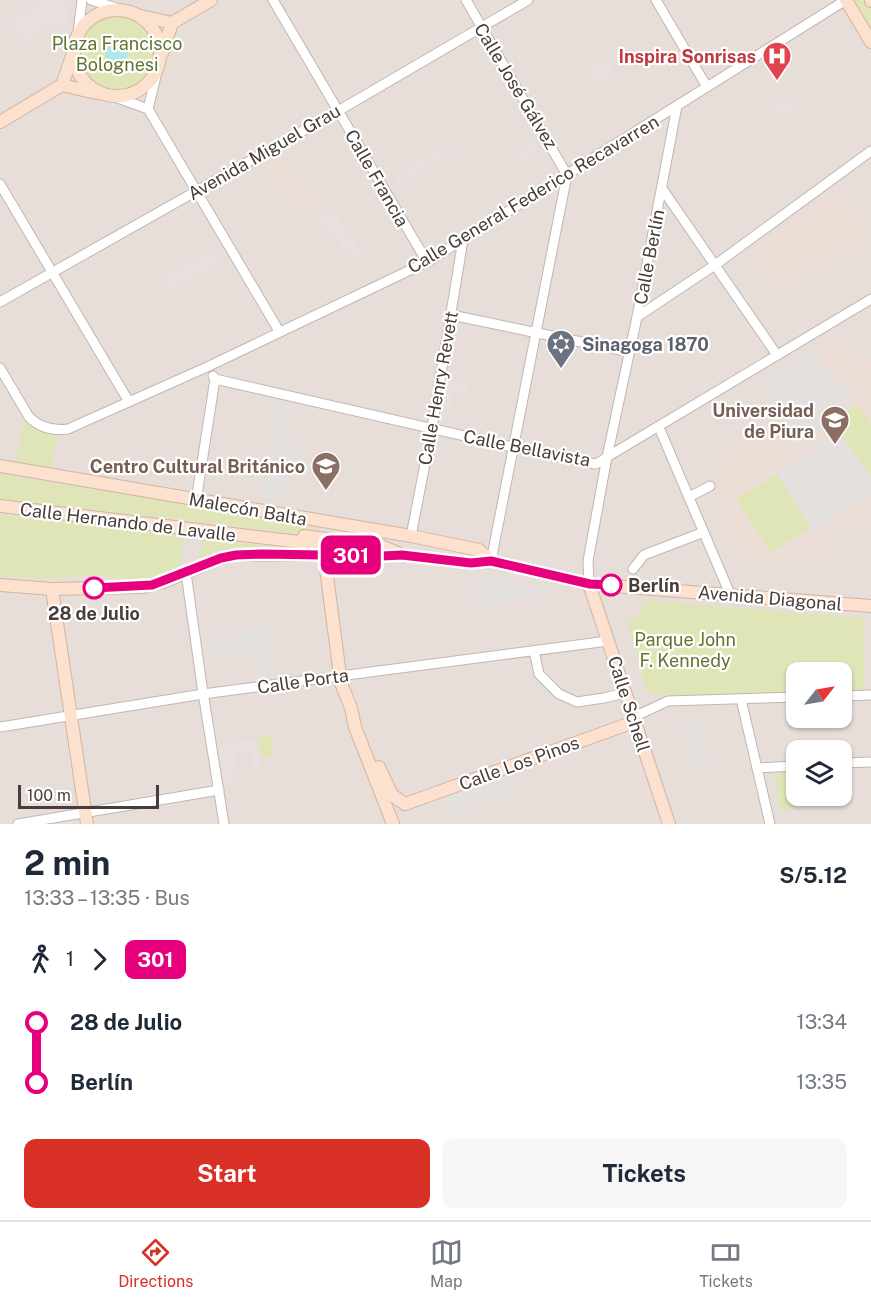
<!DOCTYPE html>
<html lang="en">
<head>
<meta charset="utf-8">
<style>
	body { margin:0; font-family:"Public Sans",sans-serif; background:#f6f6f7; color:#1f2937; height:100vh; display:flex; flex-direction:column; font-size:22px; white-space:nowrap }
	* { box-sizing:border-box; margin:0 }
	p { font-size:20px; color:#747a83 }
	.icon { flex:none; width:33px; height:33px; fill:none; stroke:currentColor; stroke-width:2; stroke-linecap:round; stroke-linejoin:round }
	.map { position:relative; height:824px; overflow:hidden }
	.sheet { display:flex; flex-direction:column; background:#fff; flex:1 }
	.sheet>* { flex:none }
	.badge { padding:0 12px; border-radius:9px; font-size:21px; line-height:39px }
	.needle { width:39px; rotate:59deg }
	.fabs { position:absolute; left:786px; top:662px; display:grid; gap:12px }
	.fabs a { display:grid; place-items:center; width:66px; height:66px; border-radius:12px; background:#fff; box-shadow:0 2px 4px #0004; font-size:30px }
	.scale { position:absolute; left:18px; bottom:15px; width:141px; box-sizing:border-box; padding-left:6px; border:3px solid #483d39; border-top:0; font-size:16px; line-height:21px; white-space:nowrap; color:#483d39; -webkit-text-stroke:4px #fff; paint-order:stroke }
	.map>.badge { position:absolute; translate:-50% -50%; box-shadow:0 0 0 3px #fff }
	.legs { display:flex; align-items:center; gap:9px; height:66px; padding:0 24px; font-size:20px }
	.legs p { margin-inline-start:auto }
	.overview { display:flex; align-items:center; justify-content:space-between; height:102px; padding:0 24px }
	h1 { font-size:33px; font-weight:700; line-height:45px }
	.button { display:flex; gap:12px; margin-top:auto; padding:12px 24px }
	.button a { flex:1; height:69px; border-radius:12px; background:#d93025; color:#fff; font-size:24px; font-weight:700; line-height:69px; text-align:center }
	.button a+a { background:#f6f6f7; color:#1f2937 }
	ul { padding:0 24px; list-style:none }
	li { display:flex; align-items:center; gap:21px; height:60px; font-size:22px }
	li i { display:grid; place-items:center; width:9px; height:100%; margin:0 8px; background:currentColor }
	li i::after { content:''; width:15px; height:15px; margin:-8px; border:4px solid; border-radius:50%; background:#fff }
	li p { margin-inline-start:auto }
	li:first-child i { background:linear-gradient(#0000 50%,currentColor 0) }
	li:last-child i { background:linear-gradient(currentColor 50%,#0000 0) }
	.tab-bar { display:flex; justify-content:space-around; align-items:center; height:84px; border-top:2px solid #e0e1e3; background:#fff; font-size:16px; color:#747a83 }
	.tab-bar a { display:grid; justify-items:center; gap:3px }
	.tab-bar .current { color:#d93025 }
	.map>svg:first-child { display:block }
</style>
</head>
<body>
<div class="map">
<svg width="871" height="824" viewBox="0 0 871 824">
	<rect width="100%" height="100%" fill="#f4eeea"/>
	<path fill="#e7ded9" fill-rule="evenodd" d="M 0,0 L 871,0 L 871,824 L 0,824 ZM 796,672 L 842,672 L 842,717 L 796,717 ZM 796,750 L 842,750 L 842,795 L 796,795 Z"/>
	<g fill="#e7e0df">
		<path d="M 41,0 L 62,0 L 71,4 L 67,23 L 55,23 L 24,45 L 9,23 Z"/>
		<path d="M 606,57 L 616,74 L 596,86 L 586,69 Z"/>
		<path d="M 787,97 L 795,110 L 781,117 L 774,105 Z"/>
		<path d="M 452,141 L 457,149 L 399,185 L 394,176 Z"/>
		<path d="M 533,143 L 539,153 L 516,166 L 510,157 Z"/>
		<path d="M 334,209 L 362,254 L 351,261 L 333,232 L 327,235 L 317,219 Z"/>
		<path d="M 212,248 L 221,262 L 172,291 L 164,277 Z"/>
		<path d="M 445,379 L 468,384 L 466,392 L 454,390 L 450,410 L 440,408 Z"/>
		<path d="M 256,739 L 262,773 L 254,774 L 250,752 L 236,753 L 240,782 L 224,784 L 217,744 Z"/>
	</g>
	<g fill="#ecded6">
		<path d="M 284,154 L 314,203 L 296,213 L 267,165 Z"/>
		<path d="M 837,188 L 871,237 L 814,272 L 809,266 L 780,289 L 750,252 Z"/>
		<path d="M 836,333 L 863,364 L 871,359 L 871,526 L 862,532 L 850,523 L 821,541 L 830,556 L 798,559 L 745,560 L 720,525 L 733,517 L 712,484 L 721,479 L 709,462 L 776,419 L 794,449 L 827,429 L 778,369 Z"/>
	</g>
	<g fill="#e0e5b7">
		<path d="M 852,0 L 868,0 L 871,4 L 871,32 Z"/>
		<circle cx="117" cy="54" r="38"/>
		<path d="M 857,404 L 871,424 L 871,477 L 831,422 Z"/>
		<path d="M 25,419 L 42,431 L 58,435 L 50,469 L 16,461 Z"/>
		<path d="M 0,474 L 273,519 L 273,522 L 314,529 L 313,535 L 0,499 Z"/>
		<path d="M 777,474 L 811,528 L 770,553 L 736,499 Z"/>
		<path d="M 0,515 L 183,533 L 181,566 L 142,581 L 92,575 L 53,579 L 0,576 Z"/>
		<path d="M 203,540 L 289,548 L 241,548 L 216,550 L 198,558 Z"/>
		<path d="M 644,600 L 863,618 L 865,689 L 863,691 L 842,692 L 842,672 L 796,672 L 796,694 L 656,695 L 647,692 L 627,621 L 639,615 Z"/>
		<path d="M 271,736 L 274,755 L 261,757 L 257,738 Z"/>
		<path d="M 796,772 L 796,795 L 818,795 L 818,797 L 783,812 L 779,808 L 776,776 L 780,773 Z"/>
	</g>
	<g fill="#e3e0de">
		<path d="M 811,350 L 855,403 L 825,425 L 822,422 L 827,429 L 794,449 L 779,425 L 793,416 L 788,409 L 780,411 L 761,381 Z"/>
		<path d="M 277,399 L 291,402 L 285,437 L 301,440 L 296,470 L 290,470 L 285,503 L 262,499 Z"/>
		<path d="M 838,431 L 871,477 L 871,495 L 813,531 L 777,474 Z"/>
		<path d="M 475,575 L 545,591 L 545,596 L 472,606 Z"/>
		<path d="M 268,629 L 276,679 L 256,682 L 251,647 L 208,654 L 206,638 Z"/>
		<path d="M 699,717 L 711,764 L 696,770 L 681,721 Z"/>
		<path d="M 506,775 L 512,789 L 449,813 L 443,798 Z"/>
	</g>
	<circle fill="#ace7eb" cx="117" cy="54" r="11"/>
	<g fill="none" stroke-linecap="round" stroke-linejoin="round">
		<g stroke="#c2b6b1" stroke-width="11">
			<g id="street">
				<path d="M 91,0 L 126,11"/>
				<path d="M 273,0 L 427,262"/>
				<path d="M 466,0 L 567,175 L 491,561"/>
				<path d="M 656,0 L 707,87"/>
				<path d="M 77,40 L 82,0"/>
				<path d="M 112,96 L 148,109 L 279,331"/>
				<path d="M 148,109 L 158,68"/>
				<path d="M 0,184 L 129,402"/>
				<path d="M 663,190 L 777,355"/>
				<path d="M 0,302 L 338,111 L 528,0"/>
				<path d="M 451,315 L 630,352"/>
				<path d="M 637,317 L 715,265 L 871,151"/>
				<path d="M 0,368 L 29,417 C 40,428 53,431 68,429 L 207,367 L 427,262 L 846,0"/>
				<path d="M 215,379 L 513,447 L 595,464 L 600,462 L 607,457 L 871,299"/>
				<path d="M 661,432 L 730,594"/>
				<path d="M 689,497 L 710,486"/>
				<path d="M 196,501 L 215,379 L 213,376"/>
				<path d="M 411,536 L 432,428 L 463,240"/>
				<path d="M 633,569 L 644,555 L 704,532"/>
				<path d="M 186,573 L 202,686 L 224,824"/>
				<path d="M 589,584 L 588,561 L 607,457 L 637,317 L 677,106"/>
				<path d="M 534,651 L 539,674 L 559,694 L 577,702 L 604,698 L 625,693"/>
				<path d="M 842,696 L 871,695"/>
				<path d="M 741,699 L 770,824"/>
				<path d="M 634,722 L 640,714 L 668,701 L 796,697"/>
				<path d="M 0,727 L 203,694 L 608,641"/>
				<path d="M 842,763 L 871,762"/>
				<path d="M 757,768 L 796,766"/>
				<path d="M 18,824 L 219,790"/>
			</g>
		</g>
		<g stroke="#d3b4a0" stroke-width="14">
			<g id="secondary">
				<path d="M 846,0 L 871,42"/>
				<path d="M 871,0 L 871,1"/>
				<circle cx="117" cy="53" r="43"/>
				<path d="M 141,16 L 172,23 L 211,0"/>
				<path d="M 162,53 L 172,23"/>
				<path d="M 62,85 L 96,93"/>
				<path d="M 0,122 L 62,85 L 73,53"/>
				<path d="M 0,466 L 411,536 L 479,550 L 491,561"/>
				<path d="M 0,506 L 308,543 L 320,548 L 325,561 L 327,576 L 341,683 L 351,708 L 355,727 L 393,824"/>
				<path d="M 304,536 L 381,546 L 398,553"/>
				<path d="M 589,584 L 669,824"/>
				<path d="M 0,585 L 52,589 L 143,587 L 163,582 L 221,558 L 236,555 L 402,555 L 471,563 L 491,561 L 589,584 L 871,606"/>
				<path d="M 52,589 L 87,824"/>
				<path d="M 379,767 L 392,795 L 405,804"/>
				<path d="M 405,804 L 634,722"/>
			</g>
		</g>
		<use href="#street" stroke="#fff" stroke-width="9"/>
		<use href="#secondary" stroke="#fbe1ce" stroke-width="12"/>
	</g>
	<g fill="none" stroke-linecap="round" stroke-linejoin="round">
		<g stroke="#fff" stroke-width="14">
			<path id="line-1" d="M 94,588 L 152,585 L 221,558 L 236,555 L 261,554 L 382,556 L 402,555 L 471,563 L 491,561 L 590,584 L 611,585"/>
		</g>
		<use href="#line-1" stroke="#e6007e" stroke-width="9"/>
	</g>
	<defs>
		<g id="hospital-pin" transform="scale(1.5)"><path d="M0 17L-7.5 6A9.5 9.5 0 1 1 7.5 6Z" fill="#e0444e" stroke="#fff"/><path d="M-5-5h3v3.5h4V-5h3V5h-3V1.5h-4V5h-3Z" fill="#fff"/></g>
		<g id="synagogue-pin" transform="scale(1.5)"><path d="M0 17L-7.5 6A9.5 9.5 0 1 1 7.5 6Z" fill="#6b7280" stroke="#fff"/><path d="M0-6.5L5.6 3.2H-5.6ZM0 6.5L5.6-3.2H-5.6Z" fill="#fff"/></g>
		<g id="university-pin" transform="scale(1.5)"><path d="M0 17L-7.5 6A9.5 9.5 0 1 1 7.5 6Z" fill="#8d6e63" stroke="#fff"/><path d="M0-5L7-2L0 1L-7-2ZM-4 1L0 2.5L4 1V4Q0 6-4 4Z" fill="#fff"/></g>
	</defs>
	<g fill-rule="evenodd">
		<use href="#hospital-pin" x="777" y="56"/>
		<use href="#synagogue-pin" x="561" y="344"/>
		<use href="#university-pin" x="835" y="420"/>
		<use href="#university-pin" x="326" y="466"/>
	</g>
	<g fill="#fff" stroke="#e6007e" stroke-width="3">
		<circle cx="611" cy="585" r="10"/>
		<circle cx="94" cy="588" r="10"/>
	</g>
	<g text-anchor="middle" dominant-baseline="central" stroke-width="4.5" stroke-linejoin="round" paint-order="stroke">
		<g font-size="18" fill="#627530" stroke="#fff">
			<text x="117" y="43">Plaza Francisco<tspan x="117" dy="21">Bolognesi</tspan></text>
			<text x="685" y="639">Parque John<tspan x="685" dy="21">F. Kennedy</tspan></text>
		</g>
		<g font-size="18" font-weight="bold" fill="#be3a42" stroke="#fff" text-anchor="end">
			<text x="756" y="56">Inspira Sonrisas</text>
		</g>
		<g font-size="18" fill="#483d39" stroke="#fff">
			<text transform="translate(516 86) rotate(59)">Calle José Gálvez</text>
			<text transform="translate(264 152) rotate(-30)">Avenida Miguel Grau</text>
			<text transform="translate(377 178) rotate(60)">Calle Francia</text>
			<text transform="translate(533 194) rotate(-31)">Calle General Federico Recavarren</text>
			<text transform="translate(649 257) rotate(-79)">Calle Berlín</text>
			<text transform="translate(438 388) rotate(-80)">Calle Henry Revett</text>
			<text transform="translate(527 448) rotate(11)">Calle Bellavista</text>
			<text transform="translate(248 509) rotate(10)">Malecón Balta</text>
			<text transform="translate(128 522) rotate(7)">Calle Hernando de Lavalle</text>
			<text transform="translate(770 598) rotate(5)">Avenida Diagonal</text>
			<text transform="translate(303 681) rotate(-8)">Calle Porta</text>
			<text transform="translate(629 704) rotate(72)">Calle Schell</text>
			<text transform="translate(519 763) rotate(-20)">Calle Los Pinos</text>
		</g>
		<g font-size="18" font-weight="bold" fill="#5b616d" stroke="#fff" text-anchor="start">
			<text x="582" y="344">Sinagoga 1870</text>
		</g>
		<g font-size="18" font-weight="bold" fill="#785e54" stroke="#fff" text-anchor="end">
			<text x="814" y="410">Universidad<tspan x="814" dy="21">de Piura</tspan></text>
			<text x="305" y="466">Centro Cultural Británico</text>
		</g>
		<g font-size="18" font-weight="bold" fill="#483d39" stroke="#fff" text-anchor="start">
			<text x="628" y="585">Berlín</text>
			<text x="94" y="613" text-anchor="middle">28 de Julio</text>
		</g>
	</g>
</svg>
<div class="fabs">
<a><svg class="needle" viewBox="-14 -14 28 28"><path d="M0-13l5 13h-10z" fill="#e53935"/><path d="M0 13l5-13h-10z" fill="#747a83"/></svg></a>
<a><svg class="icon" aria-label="layers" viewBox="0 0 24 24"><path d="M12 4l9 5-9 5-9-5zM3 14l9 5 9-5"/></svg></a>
</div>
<div class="scale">100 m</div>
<b class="badge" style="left:351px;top:555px;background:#e6007e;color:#fff">301</b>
</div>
<section class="sheet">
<div class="overview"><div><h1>2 min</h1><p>13:33 – 13:35 · Bus</p></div><b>S/5.12</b></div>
<div class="legs"><svg class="icon" aria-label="walk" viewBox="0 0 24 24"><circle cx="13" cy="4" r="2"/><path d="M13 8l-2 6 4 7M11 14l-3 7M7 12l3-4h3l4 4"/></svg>1<svg class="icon" aria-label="forward" viewBox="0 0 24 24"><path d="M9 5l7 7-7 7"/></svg><b class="badge" style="background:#e6007e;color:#fff">301</b></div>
<ul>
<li><i style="color:#e6007e"></i><b>28 de Julio</b><p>13:34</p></li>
<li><i style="color:#e6007e"></i><b>Berlín</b><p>13:35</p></li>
</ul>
<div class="button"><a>Start</a><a>Tickets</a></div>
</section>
<nav class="tab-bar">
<a class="current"><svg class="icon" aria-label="directions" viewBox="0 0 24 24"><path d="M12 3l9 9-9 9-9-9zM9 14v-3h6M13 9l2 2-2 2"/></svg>Directions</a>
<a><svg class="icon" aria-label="map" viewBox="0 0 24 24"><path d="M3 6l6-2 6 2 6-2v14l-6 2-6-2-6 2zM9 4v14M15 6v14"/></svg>Map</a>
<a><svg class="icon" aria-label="tickets" viewBox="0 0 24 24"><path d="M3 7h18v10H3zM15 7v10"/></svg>Tickets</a>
</nav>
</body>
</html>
